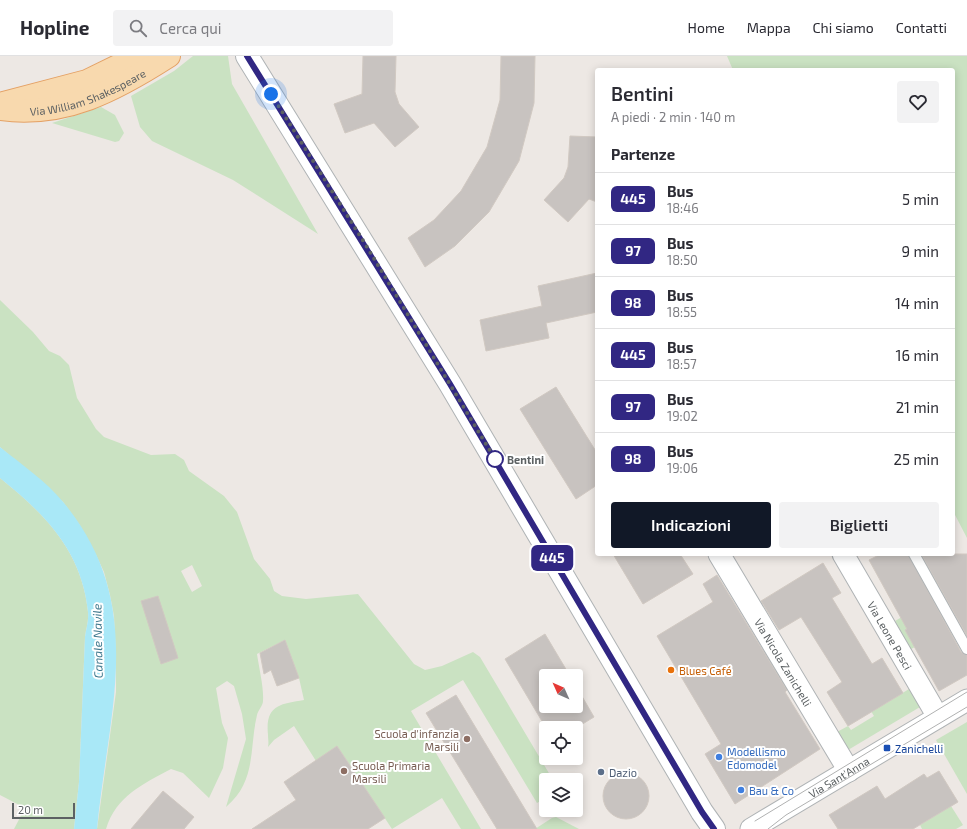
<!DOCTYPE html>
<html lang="it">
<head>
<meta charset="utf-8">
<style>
	body { margin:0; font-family:"Exo 2",sans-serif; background:#f2f2f3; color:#2b2b33; height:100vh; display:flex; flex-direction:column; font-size:15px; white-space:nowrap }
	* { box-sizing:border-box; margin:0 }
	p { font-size:13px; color:#7c7c81 }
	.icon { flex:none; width:22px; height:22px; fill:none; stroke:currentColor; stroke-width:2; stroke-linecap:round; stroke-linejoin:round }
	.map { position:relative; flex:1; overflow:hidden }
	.sheet { position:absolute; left:595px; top:12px; width:360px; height:488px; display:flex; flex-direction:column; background:#fff; border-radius:4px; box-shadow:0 2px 10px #0003 }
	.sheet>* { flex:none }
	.badge { padding:0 8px; border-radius:6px; font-size:14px; line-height:26px }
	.needle { width:26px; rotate:315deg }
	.fabs { position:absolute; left:539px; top:613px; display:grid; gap:8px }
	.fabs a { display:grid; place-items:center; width:44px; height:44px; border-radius:4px; background:#fff; box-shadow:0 2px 10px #0003; font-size:20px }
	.scale { position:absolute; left:12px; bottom:10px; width:63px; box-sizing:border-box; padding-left:4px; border:2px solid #5c6163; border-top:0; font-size:11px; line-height:14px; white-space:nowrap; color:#5c6163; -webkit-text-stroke:3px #fff; paint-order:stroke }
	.you { position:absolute; width:20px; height:20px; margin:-10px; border:3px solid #fff; border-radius:50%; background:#1a73e8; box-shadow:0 0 0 6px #1a73e833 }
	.map>.badge { position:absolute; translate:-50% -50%; box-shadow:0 0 0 2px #fff }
	h2 { padding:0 16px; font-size:15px; line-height:36px }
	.round { display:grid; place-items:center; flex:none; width:42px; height:42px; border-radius:4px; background:#f2f2f3 }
	.head { display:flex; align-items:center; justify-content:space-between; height:68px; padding:0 16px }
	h1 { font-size:19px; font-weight:600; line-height:30px }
	.primary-button { display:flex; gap:8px; margin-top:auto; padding:8px 16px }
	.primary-button a { flex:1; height:46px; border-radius:4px; background:#111827; color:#fff; font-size:16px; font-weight:600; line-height:46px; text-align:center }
	.primary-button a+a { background:#f2f2f3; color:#2b2b33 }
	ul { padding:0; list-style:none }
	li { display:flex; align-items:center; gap:12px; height:52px; padding:0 16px; border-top:1px solid #e1e1e2 }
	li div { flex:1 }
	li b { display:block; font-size:15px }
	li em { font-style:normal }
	li .badge { min-width:44px; font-weight:700; text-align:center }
	header { display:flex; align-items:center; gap:24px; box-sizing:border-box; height:56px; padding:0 20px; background:#fff; border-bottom:1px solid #e1e1e2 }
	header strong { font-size:19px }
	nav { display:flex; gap:22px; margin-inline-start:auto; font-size:14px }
	.search { width:280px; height:36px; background:#f2f2f3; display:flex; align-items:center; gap:10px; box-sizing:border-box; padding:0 14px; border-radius:4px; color:#7c7c81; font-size:15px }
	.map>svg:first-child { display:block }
</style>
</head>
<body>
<header>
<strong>Hopline</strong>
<div class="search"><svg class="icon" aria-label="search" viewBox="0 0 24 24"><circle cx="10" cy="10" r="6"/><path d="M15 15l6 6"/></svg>Cerca qui</div>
<nav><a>Home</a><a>Mappa</a><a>Chi siamo</a><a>Contatti</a></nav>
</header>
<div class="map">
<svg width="967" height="773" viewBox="0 0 967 773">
	<rect width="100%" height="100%" fill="#ede8e4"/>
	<g fill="#cae2c2" fill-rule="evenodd">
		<path d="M 193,0 L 228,0 L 232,28 L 318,178 L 233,124 L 152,85 L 140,71 L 131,40 L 174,15 Z"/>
		<path d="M 727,0 L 967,0 L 967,482 L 953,455 L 953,14 L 733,14 Z"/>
		<path d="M 101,51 L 115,59 L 124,77 L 119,85 L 115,86 L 52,67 Z"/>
		<path d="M 0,244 L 33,276 L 49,295 L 60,300 L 69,309 L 77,342 L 96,373 L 104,381 L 151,399 L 175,398 L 184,404 L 189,415 L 224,440 L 237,456 L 254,503 L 270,523 L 274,535 L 282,540 L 306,543 L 358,538 L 414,608 L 425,614 L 442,610 L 473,596 L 480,601 L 553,724 L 546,724 L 546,742 L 537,747 L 463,624 L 411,655 L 481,773 L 461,773 L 442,742 L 392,773 L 337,690 L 316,705 L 294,670 L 274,684 L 268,691 C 269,686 268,684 268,679 C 265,649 280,648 304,644 L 299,622 L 285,584 L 257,598 C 259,612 264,632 263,645 C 263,650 258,654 257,659 C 249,692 257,725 226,751 L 246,683 L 242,658 L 234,630 L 227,625 L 216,632 L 222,667 L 228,682 L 223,712 L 209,742 L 183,717 L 171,713 C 143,728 116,740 106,773 L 97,773 L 116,636 L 116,602 L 114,560 L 110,539 L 104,516 L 96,499 L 79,468 L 63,446 L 0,391 ZM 192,509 L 202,530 L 192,536 L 181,515 Z"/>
		<path d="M 0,422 C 46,459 82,496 88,556 C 89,564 86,573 85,581 L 79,726 L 74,773 L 14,773 L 25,752 L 0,739 Z"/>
		<path d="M 926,547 L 933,558 L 905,574 L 915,591 L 911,593 L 895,565 Z"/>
		<path d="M 909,633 L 920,651 L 848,694 L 837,676 L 848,670 L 851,674 L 874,660 L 866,647 L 879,639 L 885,648 Z"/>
		<path d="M 967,666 L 967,738 L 936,684 Z"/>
		<path d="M 951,750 L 963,769 L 956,773 L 922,773 L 920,769 Z"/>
		<path d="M 556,761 L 579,773 L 535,773 L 552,762 Z"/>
	</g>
	<path fill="#a9e8f7" d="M 0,391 C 21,408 46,425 64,447 C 148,549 108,656 97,773 L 74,773 L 79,726 L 85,581 C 86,573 89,564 88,556 C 82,496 46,459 0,422 Z"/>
	<g fill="#c8c3c0" stroke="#d1c9c2">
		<path d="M 363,0 L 396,0 L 395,36 L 399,48 L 419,71 L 395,91 L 374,67 L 345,77 L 334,48 L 362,38 Z"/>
		<path d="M 501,0 L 535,0 L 534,47 L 519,105 L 489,156 L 455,190 L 425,211 L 408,182 L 434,164 L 461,135 L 487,91 L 500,44 Z"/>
		<path d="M 570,80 L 597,81 L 597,146 L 589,143 L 568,166 L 544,144 L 564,122 L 568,111 Z"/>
		<path d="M 597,217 L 597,256 L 546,267 L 549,282 L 486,295 L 480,264 L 542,250 L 538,230 Z"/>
		<path d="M 556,331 L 597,397 L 597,429 L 576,443 L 520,353 Z"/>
		<path d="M 613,498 L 680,498 L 693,518 L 643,548 Z"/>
		<path d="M 881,498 L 908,498 L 961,596 L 967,599 L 967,619 L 939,635 L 905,574 L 907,573 L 869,504 Z"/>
		<path d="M 921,498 L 967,498 L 967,580 Z"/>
		<path d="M 823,507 L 841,537 L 832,542 L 872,608 L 882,602 L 903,637 L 848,670 L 827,636 L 842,626 L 801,561 L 779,574 L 761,545 Z"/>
		<path d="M 717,519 L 787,634 L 785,636 L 820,693 L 735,748 L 705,698 L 721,688 L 657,580 L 713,546 L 703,528 Z"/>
		<path d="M 158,540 L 178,602 L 161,608 L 141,545 Z"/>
		<path d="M 545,578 L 570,620 L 546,620 L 546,650 L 576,650 L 576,630 L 594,661 L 576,672 L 546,672 L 505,603 Z"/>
		<path d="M 285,584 L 299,622 L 277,630 L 271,614 L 264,618 L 260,597 Z"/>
		<path d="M 456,639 L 537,773 L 497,773 L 426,657 Z"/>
		<path d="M 337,690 L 385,762 L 368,773 L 252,773 L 296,744 L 284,726 Z"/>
		<path d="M 939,715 L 958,746 L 913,773 L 838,773 L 829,759 L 877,730 L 885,743 L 924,718 L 927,722 Z"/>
		<circle cx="626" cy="740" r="23"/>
		<path d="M 163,735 L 194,761 L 184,773 L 131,773 Z"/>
	</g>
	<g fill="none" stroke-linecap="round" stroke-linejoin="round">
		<g stroke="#afb3b5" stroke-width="12">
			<path id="service" d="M 914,498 L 967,593"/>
		</g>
		<g stroke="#afb3b5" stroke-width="23">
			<g id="minor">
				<path id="s1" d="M 719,498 L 849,715"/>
				<path id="s2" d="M 843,498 L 938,661"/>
				<path id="s3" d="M 751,773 L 967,644"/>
			</g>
		</g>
		<g stroke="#afb3b5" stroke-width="24">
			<path id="tertiary" d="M 247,0 L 450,328 L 702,756 L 714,773"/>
		</g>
		<g stroke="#e4a165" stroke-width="24">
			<g id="primary">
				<path d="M 0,48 L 87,25 L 138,0"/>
				<path id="s4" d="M 0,53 C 65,62 116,34 169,0"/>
			</g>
		</g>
		<use href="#service" stroke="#fff" stroke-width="10"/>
		<use href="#minor" stroke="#fff" stroke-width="21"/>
		<use href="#tertiary" stroke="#fff" stroke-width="22"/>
		<use href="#primary" stroke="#f8d9ae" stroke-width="22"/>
		<g stroke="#b0b1b1" stroke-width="1">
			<path d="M 755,765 L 967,636"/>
			<path d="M 768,773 L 786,759 L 967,651"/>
		</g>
	</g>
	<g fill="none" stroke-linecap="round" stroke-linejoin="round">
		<g stroke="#fff" stroke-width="9">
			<path id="line" d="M 247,0 L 450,328 L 702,756 L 714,773"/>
		</g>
		<use href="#line" stroke="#312783" stroke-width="6"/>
		<path stroke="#5c6163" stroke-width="4" stroke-dasharray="0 7.2" d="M 271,38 L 367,191 L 495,403"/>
	</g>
	<circle fill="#fff" stroke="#312783" stroke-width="2" cx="495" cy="403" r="8"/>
	<circle fill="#e8710a" stroke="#fff" stroke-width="1.5" cx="671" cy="614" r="4"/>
	<g fill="#8d6e63" stroke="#fff" stroke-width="1.5">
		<circle cx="467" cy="683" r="4"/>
		<circle cx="344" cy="715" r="4"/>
	</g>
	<rect fill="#1a4fb4" stroke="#fff" stroke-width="1.5" x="883" y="688" width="8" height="8" rx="2"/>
	<g fill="#3f7fe0" stroke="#fff" stroke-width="1.5">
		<circle cx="719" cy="701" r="4"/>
		<circle cx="741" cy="734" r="4"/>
	</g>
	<circle fill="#5c6f8a" stroke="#fff" stroke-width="1.5" cx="601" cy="716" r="4"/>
	<g text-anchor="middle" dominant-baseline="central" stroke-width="4" stroke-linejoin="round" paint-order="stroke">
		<g font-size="11" fill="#5c6163" stroke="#fff">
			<text stroke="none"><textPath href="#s4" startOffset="91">Via William Shakespeare</textPath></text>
			<text stroke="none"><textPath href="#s2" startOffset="94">Via Leone Pesci</textPath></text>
			<text stroke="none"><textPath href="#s1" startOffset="126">Via Nicola Zanichelli</textPath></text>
			<text stroke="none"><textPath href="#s3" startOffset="102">Via Sant'Anna</textPath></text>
		</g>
		<g font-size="11" font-weight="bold" fill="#5c6163" stroke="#fff" text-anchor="start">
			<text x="507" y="403">Bentini</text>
		</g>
		<g font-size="11" fill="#c56008" stroke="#fff" text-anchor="start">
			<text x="679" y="614">Blues Café</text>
		</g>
		<g font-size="11" fill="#785e54" stroke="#fff" text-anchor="end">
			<text x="459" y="677">Scuola d'infanzia<tspan x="459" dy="13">Marsili</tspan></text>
			<text x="352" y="709" text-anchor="start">Scuola Primaria<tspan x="352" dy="13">Marsili</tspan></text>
		</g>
		<g font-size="11" fill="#164399" stroke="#fff" text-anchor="start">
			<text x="895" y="692">Zanichelli</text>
		</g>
		<g font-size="11" fill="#366cbe" stroke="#fff" text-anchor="start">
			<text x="727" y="695">Modellismo<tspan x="727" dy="13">Edomodel</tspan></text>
			<text x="749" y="734">Bau &amp; Co</text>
		</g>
		<g font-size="11" fill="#4e5e75" stroke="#fff" text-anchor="start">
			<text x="609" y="716">Dazio</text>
		</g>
		<g font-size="12" font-style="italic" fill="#3f798e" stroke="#fff">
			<text transform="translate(97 585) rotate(-91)">Canale Navile</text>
		</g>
	</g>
</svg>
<div class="fabs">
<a><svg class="needle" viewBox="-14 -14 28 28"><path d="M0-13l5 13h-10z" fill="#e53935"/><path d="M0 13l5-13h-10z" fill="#7c7c81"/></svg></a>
<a><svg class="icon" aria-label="locate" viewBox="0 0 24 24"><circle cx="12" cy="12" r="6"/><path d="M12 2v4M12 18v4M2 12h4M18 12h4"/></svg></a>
<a><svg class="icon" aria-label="layers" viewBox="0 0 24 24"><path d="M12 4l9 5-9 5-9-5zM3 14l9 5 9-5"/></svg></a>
</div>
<div class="scale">20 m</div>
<div class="you" style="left:271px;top:38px"></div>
<b class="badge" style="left:552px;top:502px;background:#312783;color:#fff">445</b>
<section class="sheet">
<div class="head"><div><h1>Bentini</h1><p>A piedi · 2 min · 140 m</p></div><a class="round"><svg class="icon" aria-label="heart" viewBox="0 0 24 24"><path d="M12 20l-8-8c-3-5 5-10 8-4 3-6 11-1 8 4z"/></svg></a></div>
<h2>Partenze</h2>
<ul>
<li><span class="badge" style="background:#312783;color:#fff">445</span><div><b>Bus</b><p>18:46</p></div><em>5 min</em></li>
<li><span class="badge" style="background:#312783;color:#fff">97</span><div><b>Bus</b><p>18:50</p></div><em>9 min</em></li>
<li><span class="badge" style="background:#312783;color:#fff">98</span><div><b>Bus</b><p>18:55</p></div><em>14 min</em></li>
<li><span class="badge" style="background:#312783;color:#fff">445</span><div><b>Bus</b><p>18:57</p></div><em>16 min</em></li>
<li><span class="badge" style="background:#312783;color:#fff">97</span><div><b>Bus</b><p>19:02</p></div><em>21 min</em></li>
<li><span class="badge" style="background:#312783;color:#fff">98</span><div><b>Bus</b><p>19:06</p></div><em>25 min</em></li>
</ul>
<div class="primary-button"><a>Indicazioni</a><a>Biglietti</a></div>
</section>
</div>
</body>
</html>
